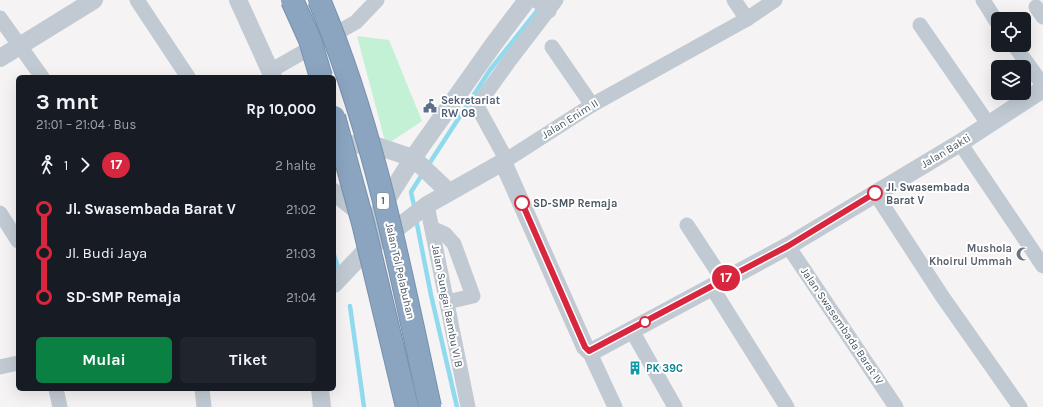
<!DOCTYPE html>
<html lang="id">
<head>
<meta charset="utf-8">
<style>
	body { margin:0; font-family:Karla,sans-serif; background:#20242c; color:#f1f3f6; height:100vh; display:flex; flex-direction:column; font-size:15px; white-space:nowrap }
	* { box-sizing:border-box; margin:0 }
	p { font-size:13px; color:#9ea1a6 }
	.icon { flex:none; width:22px; height:22px; fill:none; stroke:currentColor; stroke-width:2; stroke-linecap:round; stroke-linejoin:round }
	.map { position:relative; flex:1; overflow:hidden }
	.panel { position:absolute; left:16px; top:75px; width:320px; height:316px; display:flex; flex-direction:column; background:#171b24; border-radius:6px; box-shadow:0 4px 16px #0002 }
	.panel>* { flex:none }
	.badge { padding:0 8px; border-radius:13px; font-size:14px; line-height:26px }
	.controls { position:absolute; left:991px; top:12px; display:grid; gap:8px }
	.controls a { display:grid; place-items:center; width:40px; height:40px; border-radius:6px; background:#171b24; box-shadow:0 4px 16px #0002; font-size:20px }
	.map>.badge { position:absolute; translate:-50% -50%; box-shadow:0 0 0 2px #fff }
	.legs { display:flex; align-items:center; gap:6px; height:44px; padding:0 20px; font-size:13px }
	.legs p { margin-inline-start:auto }
	.summary { display:flex; align-items:center; justify-content:space-between; height:68px; padding:0 20px }
	h1 { font-size:22px; font-weight:700; line-height:30px }
	.primary-button { display:flex; gap:8px; margin-top:auto; padding:8px 20px }
	.primary-button a { flex:1; height:46px; border-radius:6px; background:#0b8043; color:#fff; font-size:16px; font-weight:700; line-height:46px; text-align:center }
	.primary-button a+a { background:#20242c; color:#f1f3f6 }
	ul { padding:0 20px; list-style:none }
	li { display:flex; align-items:center; gap:14px; height:44px; font-size:15px }
	li i { display:grid; place-items:center; width:6px; height:100%; margin:0 5px; background:currentColor }
	li i::after { content:''; width:10px; height:10px; margin:-5px; border:3px solid; border-radius:50%; background:#171b24 }
	li p { margin-inline-start:auto }
	li:first-child i { background:linear-gradient(#0000 50%,currentColor 0) }
	li:last-child i { background:linear-gradient(currentColor 50%,#0000 0) }
	.map>svg:first-child { display:block }
</style>
</head>
<body>
<div class="map">
<svg width="1043" height="407" viewBox="0 0 1043 407">
	<rect width="100%" height="100%" fill="#f5f3f3"/>
	<path fill="#c3f1d5" d="M 357,36 L 389,40 L 422,121 L 386,145 Z"/>
	<g fill="none" stroke-linecap="round" stroke-linejoin="round">
		<g stroke="#90daee" stroke-width="4.5">
			<path d="M 427,167 L 490,70 L 541,6"/>
			<path d="M 415,210 L 411,192 L 423,173"/>
			<path d="M 416,219 L 431,295 L 457,407"/>
			<path d="M 334,255 L 338,268"/>
			<path d="M 350,306 L 364,407"/>
		</g>
		<g stroke="#c1cad2" stroke-width="15">
			<path d="M 137,0 L 188,77"/>
			<path d="M 536,0 L 549,11"/>
			<path d="M 734,0 L 747,19"/>
			<path d="M 983,0 L 998,24"/>
			<path d="M 1036,7 L 1043,17"/>
			<path d="M 0,18 L 42,77"/>
			<path d="M 920,25 L 989,125"/>
			<path d="M 1014,45 L 1043,85"/>
			<path d="M 552,47 L 592,105"/>
			<path d="M 270,71 L 356,22 L 377,0"/>
			<path d="M 960,143 L 1043,266"/>
			<path d="M 506,159 L 477,106 L 510,60 L 556,0"/>
			<path d="M 503,162 L 592,105 L 747,19 L 775,0"/>
			<path d="M 875,193 L 942,296 L 1020,407"/>
			<path d="M 427,205 L 468,407"/>
			<path d="M 0,213 L 18,241"/>
			<path d="M 687,225 L 723,280"/>
			<path d="M 432,228 L 445,234 L 454,244 L 473,296 L 447,302"/>
			<path d="M 788,246 L 896,407"/>
			<path d="M 711,286 L 787,407"/>
			<path d="M 631,329 L 675,407"/>
			<path d="M 589,351 L 615,407"/>
			<path d="M 0,367 L 18,363"/>
			<path d="M 56,389 L 60,407"/>
			<path d="M 202,389 L 204,407"/>
		</g>
		<g stroke="#c1cad2" stroke-width="18">
			<path d="M 238,0 L 273,77"/>
			<path d="M 0,58 L 94,0"/>
			<path d="M 334,143 L 377,146 L 413,158 L 449,192"/>
			<path d="M 334,192 L 365,217"/>
			<path d="M 370,244 L 372,223 L 413,158 L 493,45 L 527,0"/>
			<path d="M 334,284 L 370,246 L 383,239 L 427,205 L 503,162 L 585,347 L 589,351 L 593,351 L 788,246 L 960,143 L 1043,89"/>
			<path d="M 320,389 L 322,407"/>
		</g>
		<g stroke="#7690ad" stroke-width="24" stroke-linecap="butt">
			<g id="motorway-bridge">
				<path d="M 292,0 L 310,40 L 321,77"/>
				<path d="M 319,0 C 374,129 400,270 430,407"/>
				<path d="M 334,117 L 363,223 L 407,407"/>
			</g>
		</g>
		<use href="#motorway-bridge" stroke="#8ba5c1" stroke-width="22"/>
	</g>
	<g fill="none" stroke-linecap="round" stroke-linejoin="round">
		<g stroke="#fff" stroke-width="9">
			<path id="line-1" d="M 522,203 L 585,347 L 589,351 L 788,246 L 875,193"/>
		</g>
		<use href="#line-1" stroke="#d7263d" stroke-width="6"/>
	</g>
	<defs>
		<g id="civic-bare" transform="scale(1.08)"><path d="M-.6-6.5H3V-4.5H.6V-3L4-1V1h2V6H-6V1h2V-1L-.6-3ZM-1.2 2.5V6h2.4V2.5Z" fill="#5c6f8a" stroke="#fff" stroke-width="2.5" paint-order="stroke"/></g>
		<g id="mosque-bare" transform="scale(1.08)"><path d="M3.5-4.9A6 6 0 1 0 3.5 4.9A5 5 0 1 1 3.5-4.9Z" fill="#6b7280" stroke="#fff" stroke-width="2.5" paint-order="stroke"/></g>
		<g id="building-bare" transform="scale(1.08)"><path d="M-4-6H4V6H1V3H-1V6H-4ZM-2.5-4.3h1.7v1.8h-1.7ZM.8-4.3h1.7v1.8H.8ZM-2.5-1h1.7V.8h-1.7ZM.8-1h1.7V.8H.8Z" fill="#0f9aa8" stroke="#fff" stroke-width="2.5" paint-order="stroke"/></g>
	</defs>
	<g fill-rule="evenodd">
		<use href="#civic-bare" x="430" y="106"/>
		<use href="#mosque-bare" x="1023" y="254"/>
		<use href="#building-bare" x="635" y="368"/>
	</g>
	<g fill="#fff" stroke="#d7263d" stroke-width="2">
		<circle cx="875" cy="193" r="7"/>
		<circle cx="522" cy="203" r="7"/>
		<circle cx="645" cy="322" r="5"/>
	</g>
	<g text-anchor="middle" dominant-baseline="central" stroke-width="4" stroke-linejoin="round" paint-order="stroke">
		<rect fill="#fff" stroke="#808990" stroke-width="1" x="377" y="193" width="12" height="16" rx="3"/>
		<g font-size="10" font-weight="bold" fill="#4a5661">
			<text x="383" y="201">1</text>
		</g>
		<g font-size="11" font-weight="bold" fill="#4e5e75" stroke="#fff" text-anchor="start">
			<text x="441" y="100">Sekretariat<tspan x="441" dy="13">RW 08</tspan></text>
		</g>
		<g font-size="11" fill="#4a5661" stroke="#fff">
			<text transform="translate(570 119) rotate(-32)">Jalan Enim II</text>
			<text transform="translate(946 151) rotate(-31)">Jalan Bakti</text>
			<text transform="translate(400 271) rotate(77)">Jalan Tol Pelabuhan</text>
			<text transform="translate(447 306) rotate(79)">Jalan Sungai Bambu VI B</text>
			<text transform="translate(842 326) rotate(56)">Jalan Swasembada Barat IV</text>
		</g>
		<g font-size="11" font-weight="bold" fill="#4a5661" stroke="#fff" text-anchor="start">
			<text x="886" y="187">Jl. Swasembada<tspan x="886" dy="13">Barat V</tspan></text>
			<text x="533" y="203">SD-SMP Remaja</text>
		</g>
		<g font-size="11" font-weight="bold" fill="#5b616d" stroke="#fff" text-anchor="end">
			<text x="1012" y="248">Mushola<tspan x="1012" dy="13">Khoirul Ummah</tspan></text>
		</g>
		<g font-size="11" font-weight="bold" fill="#0d838f" stroke="#fff" text-anchor="start">
			<text x="646" y="368">PK 39C</text>
		</g>
	</g>
</svg>
<div class="controls">
<a><svg class="icon" aria-label="locate" viewBox="0 0 24 24"><circle cx="12" cy="12" r="6"/><path d="M12 2v4M12 18v4M2 12h4M18 12h4"/></svg></a>
<a><svg class="icon" aria-label="layers" viewBox="0 0 24 24"><path d="M12 4l9 5-9 5-9-5zM3 14l9 5 9-5"/></svg></a>
</div>
<b class="badge" style="left:726px;top:278px;background:#d7263d;color:#fff">17</b>
<section class="panel">
<div class="summary"><div><h1>3 mnt</h1><p>21:01 – 21:04 · Bus</p></div><b>Rp 10,000</b></div>
<div class="legs"><svg class="icon" aria-label="walk" viewBox="0 0 24 24"><circle cx="13" cy="4" r="2"/><path d="M13 8l-2 6 4 7M11 14l-3 7M7 12l3-4h3l4 4"/></svg>1<svg class="icon" aria-label="forward" viewBox="0 0 24 24"><path d="M9 5l7 7-7 7"/></svg><b class="badge" style="background:#d7263d;color:#fff">17</b><p>2 halte</p></div>
<ul>
<li><i style="color:#d7263d"></i><b>Jl. Swasembada Barat V</b><p>21:02</p></li>
<li><i style="color:#d7263d"></i><span>Jl. Budi Jaya</span><p>21:03</p></li>
<li><i style="color:#d7263d"></i><b>SD-SMP Remaja</b><p>21:04</p></li>
</ul>
<div class="primary-button"><a>Mulai</a><a>Tiket</a></div>
</section>
</div>
</body>
</html>
